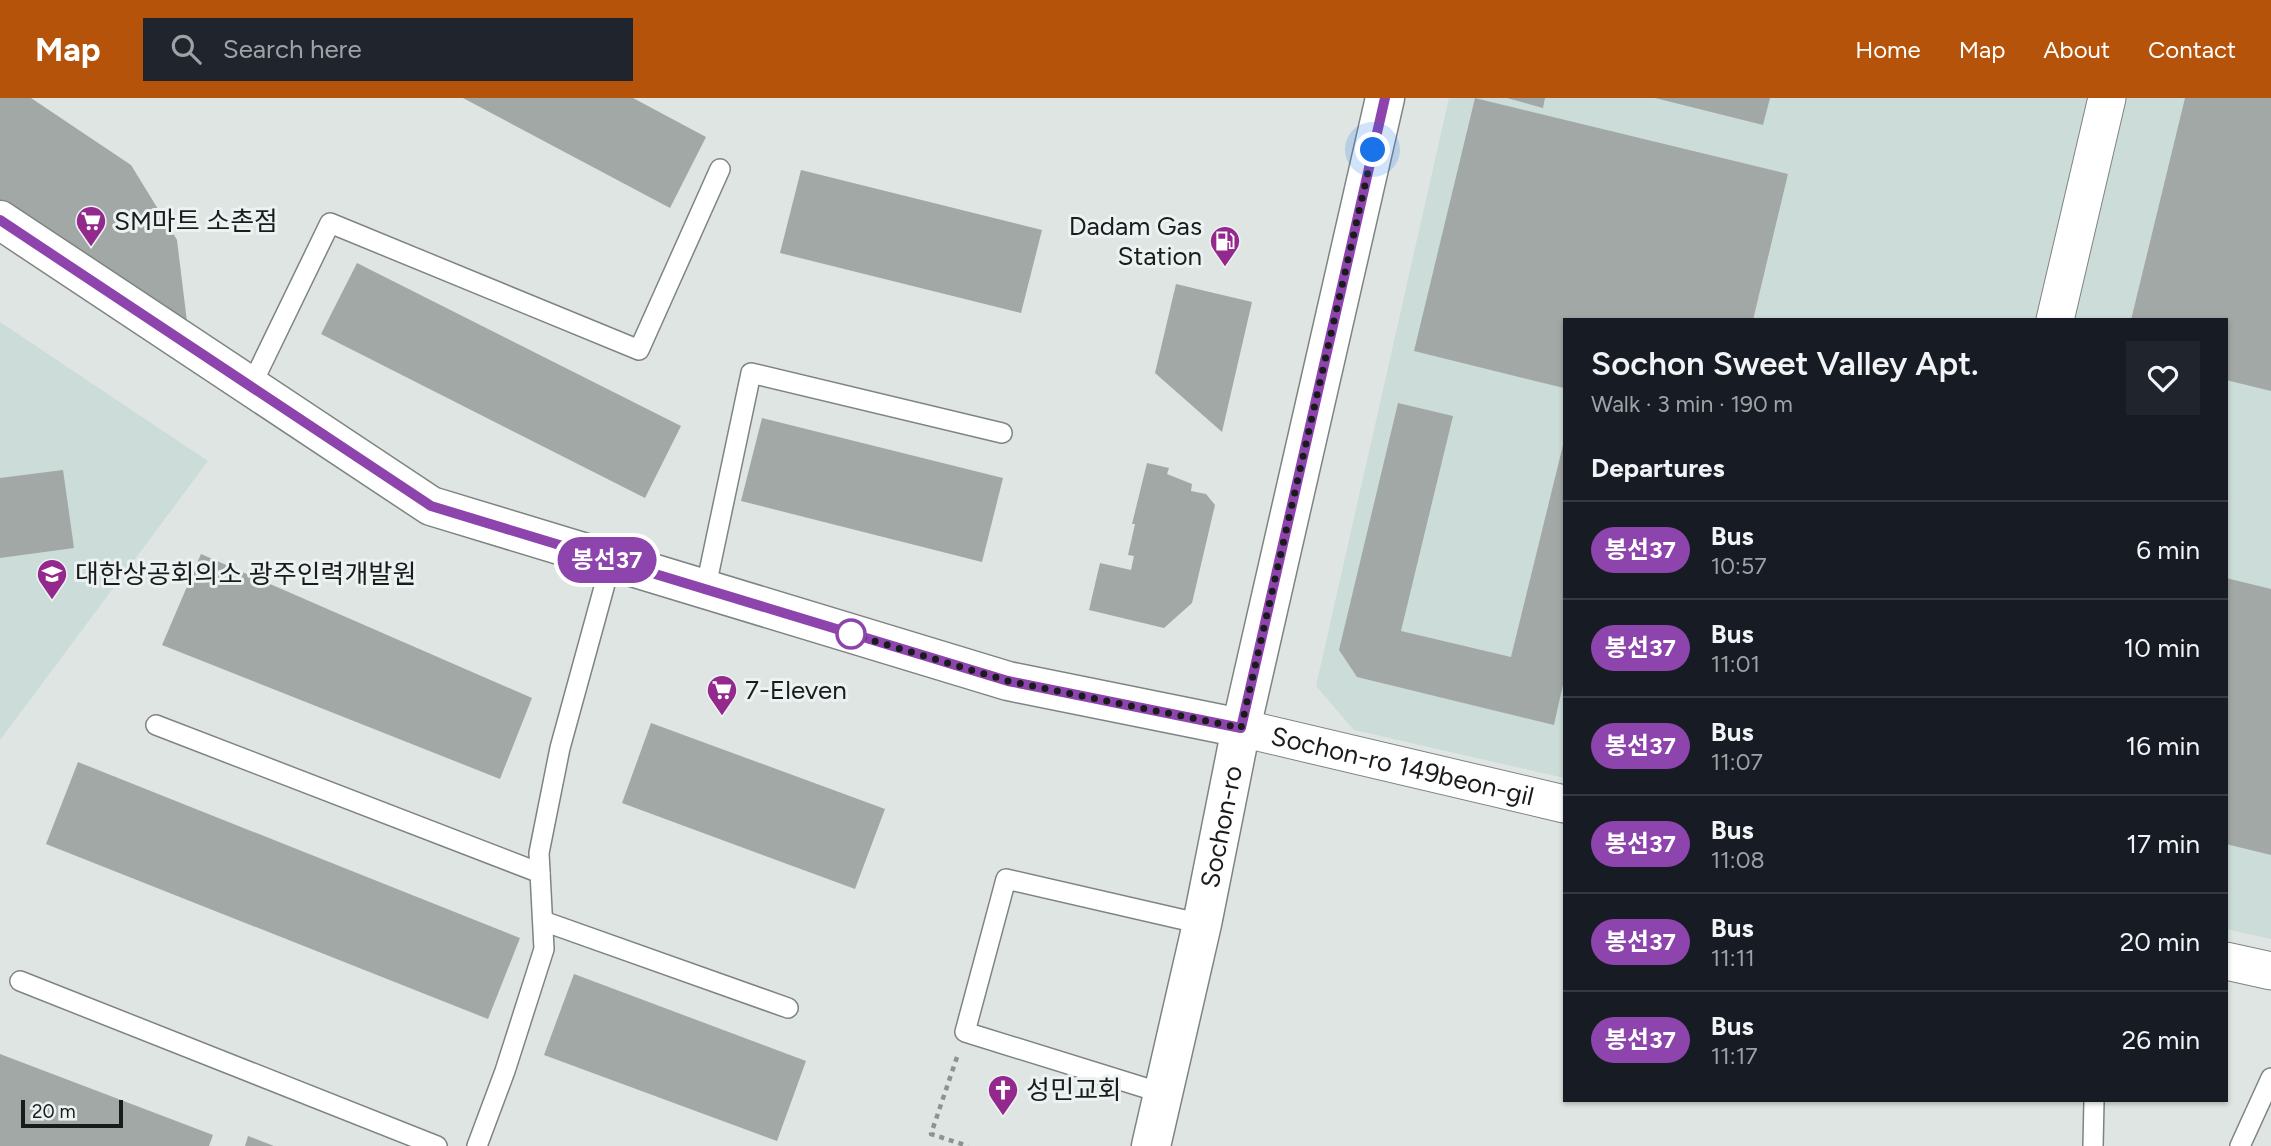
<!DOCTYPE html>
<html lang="en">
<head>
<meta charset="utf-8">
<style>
	body { margin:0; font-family:Figtree,"Noto Sans KR",sans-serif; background:#20242c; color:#f1f3f6; height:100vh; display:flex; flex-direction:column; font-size:26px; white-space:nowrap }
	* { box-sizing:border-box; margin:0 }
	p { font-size:23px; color:#9ea1a6 }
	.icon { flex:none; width:38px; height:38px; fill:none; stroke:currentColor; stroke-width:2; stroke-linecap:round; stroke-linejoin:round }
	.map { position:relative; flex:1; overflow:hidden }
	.panel { position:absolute; left:1563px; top:220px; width:665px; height:784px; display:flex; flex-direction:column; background:#171b24; border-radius:0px; box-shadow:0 2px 5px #0004 }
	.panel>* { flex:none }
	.badge { padding:0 14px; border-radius:23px; font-size:24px; line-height:46px }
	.scale { position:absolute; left:21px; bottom:18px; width:102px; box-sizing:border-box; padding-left:7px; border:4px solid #191c1b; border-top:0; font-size:19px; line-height:24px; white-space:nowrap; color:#191c1b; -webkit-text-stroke:5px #ecf2f1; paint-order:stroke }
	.you { position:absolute; width:35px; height:35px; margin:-18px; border:5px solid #fff; border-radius:50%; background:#1a73e8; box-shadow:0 0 0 10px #1a73e833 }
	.map>.badge { position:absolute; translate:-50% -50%; box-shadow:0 0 0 4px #fff }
	h2 { padding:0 28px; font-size:26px; line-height:63px }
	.round { display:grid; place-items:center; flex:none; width:74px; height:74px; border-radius:0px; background:#20242c }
	.overview { display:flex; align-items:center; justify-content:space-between; height:119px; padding:0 28px }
	h1 { font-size:33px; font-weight:600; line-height:52px }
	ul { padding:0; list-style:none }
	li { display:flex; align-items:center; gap:21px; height:98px; padding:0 28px; border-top:2px solid #363941 }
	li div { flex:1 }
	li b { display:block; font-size:26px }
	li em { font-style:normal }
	li .badge { min-width:77px; font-weight:700; text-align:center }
	header { display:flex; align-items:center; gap:42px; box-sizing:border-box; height:98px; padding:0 35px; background:#b45309; color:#fff }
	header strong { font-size:33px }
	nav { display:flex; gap:38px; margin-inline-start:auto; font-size:24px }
	.search { width:490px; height:63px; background:#20242c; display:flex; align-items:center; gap:18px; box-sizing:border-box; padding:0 24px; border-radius:0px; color:#9ea1a6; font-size:26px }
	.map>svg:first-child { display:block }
</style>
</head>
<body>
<header>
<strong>Map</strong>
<div class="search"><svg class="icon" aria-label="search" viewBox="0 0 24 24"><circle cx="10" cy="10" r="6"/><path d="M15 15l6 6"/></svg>Search here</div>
<nav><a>Home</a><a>Map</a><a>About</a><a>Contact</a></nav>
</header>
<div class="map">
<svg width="2271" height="1048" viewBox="0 0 2271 1048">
	<rect width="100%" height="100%" fill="#dfe5e3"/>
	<g fill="#ccdcd8">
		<path d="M 1449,0 L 2271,0 L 2271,841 L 2226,831 L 2226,222 L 1564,222 L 1564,680 L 1354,632 L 1316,588 Z"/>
		<path d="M 0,224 L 208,363 L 0,642 Z"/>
	</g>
	<g fill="#a2a8a6">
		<path d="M 0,0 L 31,0 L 131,67 L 177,142 L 188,232 L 0,104 Z"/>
		<path d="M 463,0 L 633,0 L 706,39 L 670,110 Z"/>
		<path d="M 1475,0 L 1788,76 L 1753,222 L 1564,222 L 1564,290 L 1414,253 Z"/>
		<path d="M 1507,0 L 1545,0 L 1543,10 Z"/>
		<path d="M 1655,0 L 1770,0 L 1763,27 Z"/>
		<path d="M 2185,0 L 2271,0 L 2271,293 L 2226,282 L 2226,222 L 2131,222 Z"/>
		<path d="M 801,72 L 1042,132 L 1021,215 L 780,155 Z"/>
		<path d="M 357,165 L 681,328 L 645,400 L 321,236 Z"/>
		<path d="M 1176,186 L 1252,204 L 1222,334 L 1155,275 Z"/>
		<path d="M 1398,305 L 1453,318 L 1401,533 L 1511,559 L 1564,343 L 1564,582 L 1554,627 L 1357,579 L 1339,552 Z"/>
		<path d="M 762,320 L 1003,380 L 982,464 L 741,403 Z"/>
		<path d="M 1147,365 L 1169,370 L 1167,376 L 1192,386 L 1191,393 L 1206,396 L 1215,407 L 1192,505 L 1164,530 L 1089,512 L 1100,465 L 1131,472 L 1134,458 L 1128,457 L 1135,426 L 1132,426 Z"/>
		<path d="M 63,372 L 74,450 L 0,460 L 0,380 Z"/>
		<path d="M 201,456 L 532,600 L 500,681 L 162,547 Z"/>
		<path d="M 2226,480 L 2271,491 L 2271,757 L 2226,746 Z"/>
		<path d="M 651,625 L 885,711 L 855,791 L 622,705 Z"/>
		<path d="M 78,664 L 520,840 L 488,921 L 46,746 Z"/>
		<path d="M 574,876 L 806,963 L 777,1043 L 544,957 Z"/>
		<path d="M 0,956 L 213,1037 L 209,1048 L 0,1048 Z"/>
		<path d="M 248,1038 L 274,1048 L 245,1048 Z"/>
	</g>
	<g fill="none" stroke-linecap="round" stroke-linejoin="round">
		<g stroke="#7e8482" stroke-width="22">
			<g id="lane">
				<path d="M 251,288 L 330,125 L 639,252 L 720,71"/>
				<path d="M 705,493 L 751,275 L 1002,335"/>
				<path d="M 156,627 L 540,775"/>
				<path d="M 543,823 L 788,910"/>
				<path d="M 20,883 L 437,1048"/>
				<path d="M 1165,996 L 965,934 L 1006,781 L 1202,826"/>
				<path d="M 477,1048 L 505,973 L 544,851 L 539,755 L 560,650 L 611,464"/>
				<path d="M 2093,1048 L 2094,1003"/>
				<path d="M 2240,1048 L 2271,980"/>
			</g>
		</g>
		<g stroke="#7e8482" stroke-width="39">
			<g id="street">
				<path d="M 2055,222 L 2107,0"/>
				<path id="s1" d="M 1241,630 L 1564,706"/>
				<path d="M 2226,863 L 2271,873"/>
			</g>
		</g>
		<g stroke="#7e8482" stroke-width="41">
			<g id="secondary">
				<path d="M 0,122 L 431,408 L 1008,583 L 1241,630"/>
				<path id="s2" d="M 1151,1048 L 1202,826 L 1241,630 L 1385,0"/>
			</g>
		</g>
		<path stroke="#8e9391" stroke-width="4.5" stroke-dasharray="5 5" stroke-linecap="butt" d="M 957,959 L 931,1036 L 968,1048"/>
		<use href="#lane" stroke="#fff" stroke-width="19"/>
		<use href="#street" stroke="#fff" stroke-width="37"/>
		<use href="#secondary" stroke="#fff" stroke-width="38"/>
	</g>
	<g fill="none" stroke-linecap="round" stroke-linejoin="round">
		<g stroke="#fff" stroke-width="16">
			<path id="line" d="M 0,122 L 431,408 L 1008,583 L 1241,630 L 1385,0"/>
		</g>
		<use href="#line" stroke="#8e44ad" stroke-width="10"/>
		<path stroke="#191c1b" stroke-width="7" stroke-dasharray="0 12.6" d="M 851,536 L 1008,583 L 1241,630 L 1373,52"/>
	</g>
	<defs>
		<g id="supermarket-pin" transform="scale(1.575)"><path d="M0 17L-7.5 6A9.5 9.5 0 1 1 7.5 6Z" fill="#93298c" stroke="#ecf2f1"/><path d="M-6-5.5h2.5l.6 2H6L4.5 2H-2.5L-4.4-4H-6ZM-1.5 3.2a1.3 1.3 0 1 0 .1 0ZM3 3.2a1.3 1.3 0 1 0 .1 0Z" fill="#fff"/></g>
		<g id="fuel-pin" transform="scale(1.575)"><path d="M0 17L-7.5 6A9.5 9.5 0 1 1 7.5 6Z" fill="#93298c" stroke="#ecf2f1"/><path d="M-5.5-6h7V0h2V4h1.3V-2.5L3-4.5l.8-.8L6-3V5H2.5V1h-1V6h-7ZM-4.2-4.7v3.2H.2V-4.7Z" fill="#fff"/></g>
		<g id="school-pin" transform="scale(1.575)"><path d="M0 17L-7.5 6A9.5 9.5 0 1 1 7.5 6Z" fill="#93298c" stroke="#ecf2f1"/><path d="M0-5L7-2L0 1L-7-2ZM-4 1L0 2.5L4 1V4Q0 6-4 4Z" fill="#fff"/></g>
		<g id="church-pin" transform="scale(1.575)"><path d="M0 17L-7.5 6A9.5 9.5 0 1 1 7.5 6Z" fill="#93298c" stroke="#ecf2f1"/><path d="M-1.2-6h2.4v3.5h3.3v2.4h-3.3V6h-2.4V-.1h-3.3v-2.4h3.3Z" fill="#fff"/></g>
	</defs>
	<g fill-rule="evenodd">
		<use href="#supermarket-pin" x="91" y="123"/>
		<use href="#fuel-pin" x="1225" y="143"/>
		<use href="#school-pin" x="52" y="476"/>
		<use href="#supermarket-pin" x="722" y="592"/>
		<use href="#church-pin" x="1003" y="992"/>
	</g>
	<circle fill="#fff" stroke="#8e44ad" stroke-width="3.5" cx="851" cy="536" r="14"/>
	<g text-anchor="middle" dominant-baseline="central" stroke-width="6" stroke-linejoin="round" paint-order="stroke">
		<g font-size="26" fill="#191c1b" stroke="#ecf2f1" text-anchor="start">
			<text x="114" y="123">SM마트 소촌점</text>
			<text x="1202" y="128" text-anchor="end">Dadam Gas<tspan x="1202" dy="30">Station</tspan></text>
			<text x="75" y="476">대한상공회의소 광주인력개발원</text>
			<text x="745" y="592">7-Eleven</text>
			<text x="1026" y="992">성민교회</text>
		</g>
		<g font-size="26" fill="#191c1b" stroke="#ecf2f1">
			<text stroke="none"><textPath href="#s1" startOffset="166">Sochon-ro 149beon-gil</textPath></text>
			<text stroke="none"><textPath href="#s2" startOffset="327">Sochon-ro</textPath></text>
		</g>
	</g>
</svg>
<div class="scale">20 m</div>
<div class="you" style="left:1373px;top:52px"></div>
<b class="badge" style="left:607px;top:462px;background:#8e44ad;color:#fff">봉선37</b>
<section class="panel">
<div class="overview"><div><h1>Sochon Sweet Valley Apt.</h1><p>Walk · 3 min · 190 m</p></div><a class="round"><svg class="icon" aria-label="heart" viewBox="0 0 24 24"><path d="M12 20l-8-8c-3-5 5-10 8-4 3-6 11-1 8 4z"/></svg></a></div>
<h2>Departures</h2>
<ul>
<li><span class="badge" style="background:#8e44ad;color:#fff">봉선37</span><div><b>Bus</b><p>10:57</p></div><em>6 min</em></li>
<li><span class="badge" style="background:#8e44ad;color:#fff">봉선37</span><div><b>Bus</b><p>11:01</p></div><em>10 min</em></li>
<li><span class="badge" style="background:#8e44ad;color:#fff">봉선37</span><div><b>Bus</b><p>11:07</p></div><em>16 min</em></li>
<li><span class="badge" style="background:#8e44ad;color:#fff">봉선37</span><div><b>Bus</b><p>11:08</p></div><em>17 min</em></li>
<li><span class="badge" style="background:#8e44ad;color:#fff">봉선37</span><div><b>Bus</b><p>11:11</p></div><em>20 min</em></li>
<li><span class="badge" style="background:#8e44ad;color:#fff">봉선37</span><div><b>Bus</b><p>11:17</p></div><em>26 min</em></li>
</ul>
</section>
</div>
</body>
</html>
